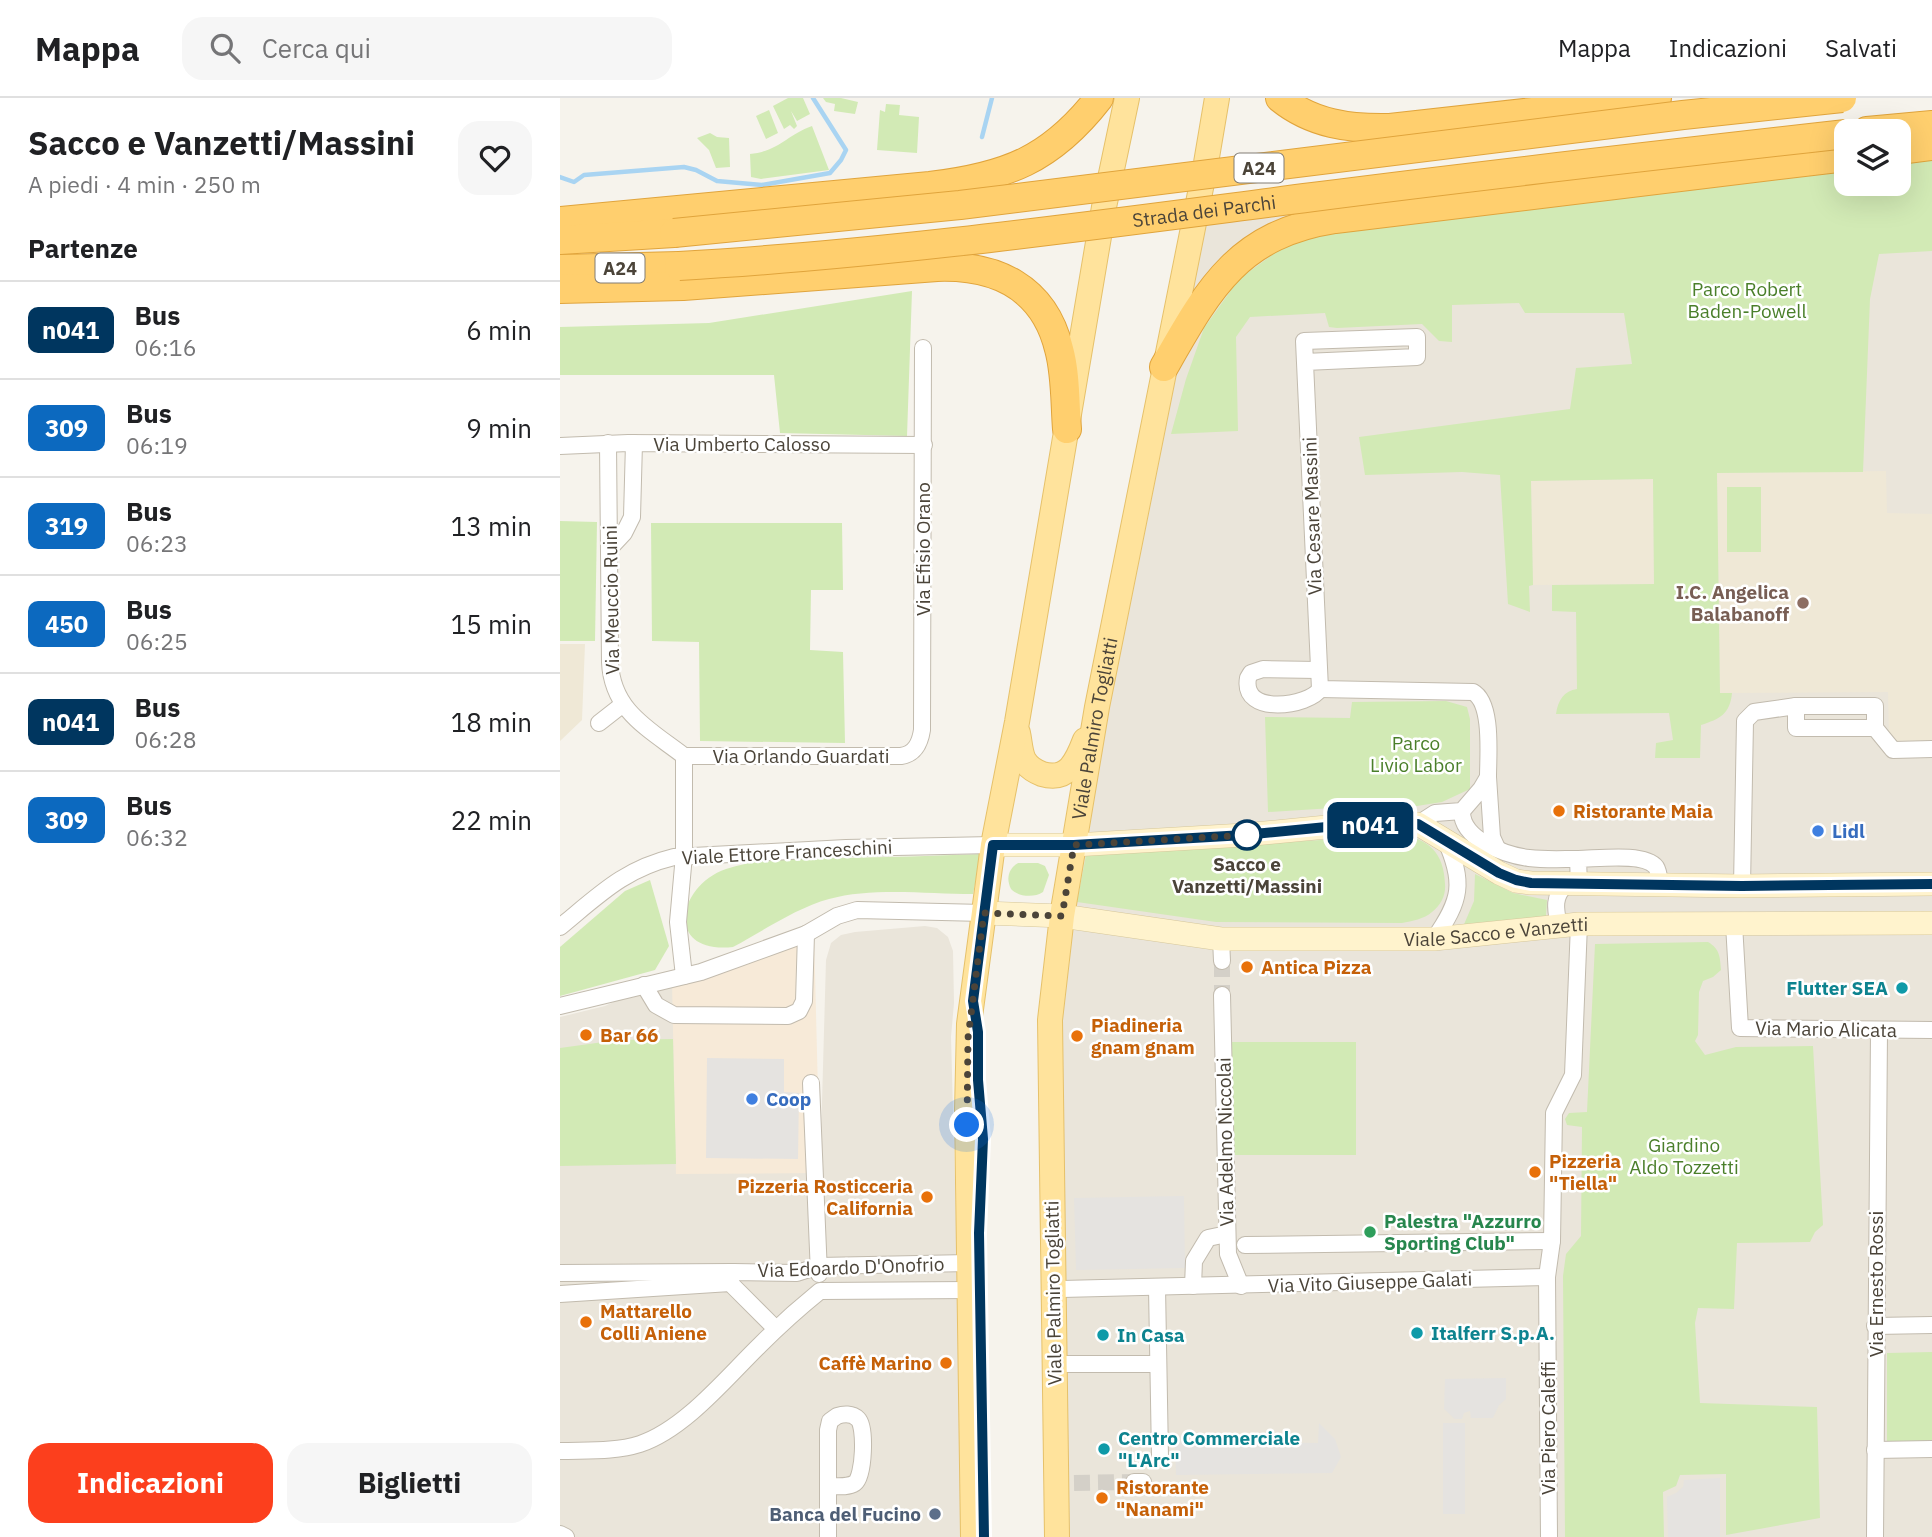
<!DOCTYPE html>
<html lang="it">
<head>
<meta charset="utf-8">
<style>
	body { margin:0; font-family:"IBM Plex Sans",sans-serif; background:#f6f6f6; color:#202124; height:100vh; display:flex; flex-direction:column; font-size:26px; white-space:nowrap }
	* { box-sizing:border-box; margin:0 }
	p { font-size:23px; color:#757577 }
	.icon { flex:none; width:38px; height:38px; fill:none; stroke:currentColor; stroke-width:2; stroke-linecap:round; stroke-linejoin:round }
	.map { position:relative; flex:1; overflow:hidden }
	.details { display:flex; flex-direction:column; background:#fff; width:560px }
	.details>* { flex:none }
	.badge { padding:0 14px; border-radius:10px; font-size:24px; line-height:46px }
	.fabs { position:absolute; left:1274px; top:21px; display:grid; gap:14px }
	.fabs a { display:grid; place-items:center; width:77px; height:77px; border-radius:14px; background:#fff; box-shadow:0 7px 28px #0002; font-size:35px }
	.you { position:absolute; width:35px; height:35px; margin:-18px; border:5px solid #fff; border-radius:50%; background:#1a73e8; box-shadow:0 0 0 10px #1a73e833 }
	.map>.badge { position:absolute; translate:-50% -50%; box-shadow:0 0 0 4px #fff }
	h2 { padding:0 28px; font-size:26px; line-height:63px }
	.round { display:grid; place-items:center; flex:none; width:74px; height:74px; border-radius:21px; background:#f6f6f6 }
	.summary { display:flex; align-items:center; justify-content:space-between; height:119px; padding:0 28px }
	h1 { font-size:33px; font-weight:800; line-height:52px }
	.primary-button { display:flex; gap:14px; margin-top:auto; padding:14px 28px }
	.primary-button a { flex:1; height:80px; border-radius:21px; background:#fc3f1d; color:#fff; font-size:28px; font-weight:800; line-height:80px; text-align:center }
	.primary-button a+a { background:#f6f6f6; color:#202124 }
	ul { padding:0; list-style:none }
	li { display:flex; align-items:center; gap:21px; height:98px; padding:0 28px; border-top:2px solid #e0e0e0 }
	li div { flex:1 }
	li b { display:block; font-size:26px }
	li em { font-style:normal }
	li .badge { min-width:77px; font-weight:700; text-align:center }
	header { display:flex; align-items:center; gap:42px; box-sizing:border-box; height:98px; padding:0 35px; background:#fff; border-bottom:2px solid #e0e0e0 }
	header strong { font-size:33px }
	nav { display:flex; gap:38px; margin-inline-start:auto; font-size:24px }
	.search { width:490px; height:63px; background:#f6f6f6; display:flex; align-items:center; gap:18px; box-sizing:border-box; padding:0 24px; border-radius:21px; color:#757577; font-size:26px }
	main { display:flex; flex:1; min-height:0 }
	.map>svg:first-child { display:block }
</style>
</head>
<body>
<header>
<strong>Mappa</strong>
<div class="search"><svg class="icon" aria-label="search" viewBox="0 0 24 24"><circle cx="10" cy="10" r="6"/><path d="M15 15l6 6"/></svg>Cerca qui</div>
<nav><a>Mappa</a><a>Indicazioni</a><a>Salvati</a></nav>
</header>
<main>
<section class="details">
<div class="summary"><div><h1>Sacco e Vanzetti/Massini</h1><p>A piedi · 4 min · 250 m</p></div><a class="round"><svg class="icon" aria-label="heart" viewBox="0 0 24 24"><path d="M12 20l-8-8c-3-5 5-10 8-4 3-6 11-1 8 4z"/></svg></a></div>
<h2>Partenze</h2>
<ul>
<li><span class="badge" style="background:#00365f;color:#fff">n041</span><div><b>Bus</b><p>06:16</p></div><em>6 min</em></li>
<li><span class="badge" style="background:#0c69bf;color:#fff">309</span><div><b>Bus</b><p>06:19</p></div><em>9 min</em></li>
<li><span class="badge" style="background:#0c69bf;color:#fff">319</span><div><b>Bus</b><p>06:23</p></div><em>13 min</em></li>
<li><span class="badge" style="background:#0c69bf;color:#fff">450</span><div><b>Bus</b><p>06:25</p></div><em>15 min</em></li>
<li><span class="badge" style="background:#00365f;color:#fff">n041</span><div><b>Bus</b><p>06:28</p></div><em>18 min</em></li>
<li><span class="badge" style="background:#0c69bf;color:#fff">309</span><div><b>Bus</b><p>06:32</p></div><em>22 min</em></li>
</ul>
<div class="primary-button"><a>Indicazioni</a><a>Biglietti</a></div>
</section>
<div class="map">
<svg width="1372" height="1439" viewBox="0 0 1372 1439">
	<rect width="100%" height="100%" fill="#f6f3ec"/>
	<g fill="#eae5da">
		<path d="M 1372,27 L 1372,1439 L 497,1439 L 498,852 L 639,113 L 1286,86 L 1339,86 Z"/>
		<path d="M 365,828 L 377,830 L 388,839 L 393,853 L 394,905 L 391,939 L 398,1195 L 401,1439 L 0,1439 L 0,919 L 45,908 L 80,892 L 112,884 L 260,1075 L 266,862 L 271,845 L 281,837 L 295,834 Z"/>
	</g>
	<path fill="#f7ead8" d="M 254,834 L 260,1075 L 116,1076 L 112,884 Z"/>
	<g fill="#efe8d6">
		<path d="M 1326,373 L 1327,415 L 1372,416 L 1372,645 L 1335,645 L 1329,641 L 1328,594 L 1160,595 L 1157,375 Z"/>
		<path d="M 1093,381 L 1094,486 L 973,487 L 971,383 Z"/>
		<path d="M 0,546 L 25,546 L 22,622 L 0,643 Z"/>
	</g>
	<g fill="#d2eab5">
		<path d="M 228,0 L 243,0 L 250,16 L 237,23 L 231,13 L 237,28 L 234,31 L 230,27 L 224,31 L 213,8 Z"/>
		<path d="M 263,0 L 281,0 L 298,4 L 295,16 L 274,13 L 275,6 L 266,4 Z"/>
		<path d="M 326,6 L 340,7 L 339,17 L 359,19 L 357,55 L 317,52 L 320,12 L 325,14 Z"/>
		<path d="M 209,12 L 218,35 L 206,41 L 196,18 Z"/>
		<path d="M 252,28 L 269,72 L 201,81 L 191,79 L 190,56 C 219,53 227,37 252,28 Z"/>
		<path d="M 150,35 L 157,39 L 169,40 L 170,69 L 156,70 L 149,52 L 137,40 Z"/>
		<path d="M 1372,60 L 1372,153 L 1319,156 L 1310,201 L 1303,374 L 1157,375 L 1160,595 L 1172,595 C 1170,616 1160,621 1141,627 L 1140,660 L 1095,660 L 1096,645 L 1113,642 L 1109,615 L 996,616 C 998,602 1004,593 1017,591 L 1016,514 L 992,513 L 992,487 L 1094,486 L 1093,381 L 971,383 L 973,487 L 969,488 L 970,514 L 948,506 L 940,377 L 902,374 L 805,377 L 799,339 L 1010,311 L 1016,270 L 1072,266 L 1064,215 L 965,215 L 959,205 L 892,207 L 892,244 L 879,243 L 862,226 L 777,230 L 769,229 L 765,215 L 690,219 L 676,239 L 678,333 L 611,336 L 626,281 L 644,230 L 679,181 L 730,144 L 794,125 L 1286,67 L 1286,86 L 1339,86 L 1339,62 Z"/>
		<path d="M 352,193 L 347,338 L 220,335 L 214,277 L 0,277 L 0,229 L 149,225 Z"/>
		<rect x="1167" y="389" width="34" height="65"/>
		<path d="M 0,423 L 37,424 L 35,543 L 0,543 Z"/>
		<path d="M 91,425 L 282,425 L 283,492 L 251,492 L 250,552 L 283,554 L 285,645 L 140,643 L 139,544 L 92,543 Z"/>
		<path d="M 886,603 L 907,609 L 910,621 L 910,691 L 882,704 L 857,708 L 789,709 L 708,714 L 705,619 L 790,620 L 792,604 Z"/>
		<path d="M 839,737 C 869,740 884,755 885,786 C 886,797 881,807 872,814 C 864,821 852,823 842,825 L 656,824 L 517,804 L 526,757 Z"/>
		<path d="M 421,756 L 413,796 C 368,796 312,789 269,801 C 236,810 203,833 173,849 C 104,856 117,788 166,771 C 204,759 243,760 282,760 C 328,759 374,758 421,756 Z"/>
		<path d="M 458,765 L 478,765 L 485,768 L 489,777 L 483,794 C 474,800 459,799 451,791 C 446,781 448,771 458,765 Z"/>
		<path d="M 915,776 L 953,795 L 987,802 L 986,818 L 902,831 L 914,803 Z"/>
		<path d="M 90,782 L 109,848 L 95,872 L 0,898 L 0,849 L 65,793 Z"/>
		<path d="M 1148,844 C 1160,851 1160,859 1161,872 L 1153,879 L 1143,883 L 1139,894 L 1138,937 L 1135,943 L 1145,957 L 1176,949 L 1253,948 L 1263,1127 L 1255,1134 L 1250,1144 L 1177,1145 L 1174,1211 L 1138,1210 L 1135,1225 L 1140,1305 L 1257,1309 L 1260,1420 L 1166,1437 L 1166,1376 L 1120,1377 L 1116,1388 L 1103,1394 L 1104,1439 L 1005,1439 L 1003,1178 L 1006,1156 L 1021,1138 L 1022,1029 L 1007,1027 L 1005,1021 L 1009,1015 L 1027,1014 L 1035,846 Z"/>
		<path d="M 113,941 L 116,1066 L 0,1068 L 0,950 L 58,942 Z"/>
		<rect x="672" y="944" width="124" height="113"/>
		<path d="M 1372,1254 L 1372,1346 L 1327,1347 L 1327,1255 Z"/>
	</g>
	<g fill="#e5e3e0">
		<path d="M 147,960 L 224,961 L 224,994 L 239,995 L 238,1061 L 146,1060 Z"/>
		<path d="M 624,1098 L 625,1170 L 516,1172 L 514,1100 Z"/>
		<path d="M 946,1280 L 946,1301 L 939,1307 L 933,1320 L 911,1320 L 910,1313 L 904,1315 L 902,1321 L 895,1321 L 884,1311 L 885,1281 Z"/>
		<path d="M 759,1325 L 775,1341 L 781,1359 L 772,1375 L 616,1377 L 615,1343 L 758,1345 Z"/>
		<rect x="883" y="1325" width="22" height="91"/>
		<path d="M 1160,1380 L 1160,1439 L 1108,1439 L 1107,1399 L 1116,1395 L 1123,1389 L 1124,1382 Z"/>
	</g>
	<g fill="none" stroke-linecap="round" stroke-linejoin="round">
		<g stroke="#a9d4f2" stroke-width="4.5">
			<path d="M 422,39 L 432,0"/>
			<path d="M 0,79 L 14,84 L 24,77 L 124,69 L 136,72 L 157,83 L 202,87 L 270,75 L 281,62 L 286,52 L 253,0"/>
		</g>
		<g stroke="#d4d0c8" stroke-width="16" stroke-dasharray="16 8" stroke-linecap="butt">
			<path d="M 662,863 L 662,897"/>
			<path d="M 514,1385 L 574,1384"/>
		</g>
		<g stroke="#c2bbae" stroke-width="18">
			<g id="street">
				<path d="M 745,264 L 857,259 L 857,239 L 744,243 L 760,591 L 913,594 C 933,605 928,658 928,679"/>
				<path d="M 48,345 L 50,564 C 52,613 89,631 124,658 L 124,757 L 118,824 L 124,878"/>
				<path d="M 0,348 L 68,345 L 364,347"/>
				<path d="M 49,451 L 64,435 L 72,419 L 74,345"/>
				<path d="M 758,572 L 703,571 L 691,575 L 688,580 C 681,619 750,608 760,591"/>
				<path d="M 39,625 L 62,607"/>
				<path d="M 1315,630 L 1236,630 L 1236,608 L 1315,608 L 1315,630 L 1333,652 L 1372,651"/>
				<path d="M 124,658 L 341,658 C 355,656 360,645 362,632 L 363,250"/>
				<path d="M 902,713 C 901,741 945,757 969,760 C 985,762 1002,761 1018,761"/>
				<path d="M 858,726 L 875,715 L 902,713 L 921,691 L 928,679 L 932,739 L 937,750"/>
				<path d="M 1019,787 L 1018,761 C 1036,761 1084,754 1096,769 C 1099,774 1099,780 1100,786"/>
				<path d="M 1182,788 L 1185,623 L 1194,614 L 1236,608"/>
				<path d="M 1174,826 L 1180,930 L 1372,932"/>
				<path d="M 999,828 C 996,813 992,799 1006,787"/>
				<path d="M 0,829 C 39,797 64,771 114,759 L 286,750 L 433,747"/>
				<path d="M 661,841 L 662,863"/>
				<path d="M 874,841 C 901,802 905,785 885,741"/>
				<path d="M 84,887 L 96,907 L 114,917 L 228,918 L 239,913 L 244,903 L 246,836"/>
				<path d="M 662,897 L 668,1156 L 681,1188"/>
				<path d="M 0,908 L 141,874 L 246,836 L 277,818 L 297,812 L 424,815"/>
				<path d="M 251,985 L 259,1176"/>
				<path d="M 685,1147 L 992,1143"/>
				<path d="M 0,1175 L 173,1174"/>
				<path d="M 170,1185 L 173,1174 L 237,1175 L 259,1168 L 409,1165"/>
				<path d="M 633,1188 L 634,1163 L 648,1140 L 667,1136"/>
				<path d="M 597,1189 L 600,1359"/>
				<path d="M 502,1191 L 987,1179"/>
				<path d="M 0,1196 L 170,1185 L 216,1231"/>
				<path d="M 1315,1228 L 1372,1227"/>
				<path d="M 495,1266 L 598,1266"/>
				<path d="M 1315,1352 L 1372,1351"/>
				<path d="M 0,1353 C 26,1352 55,1354 80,1346 C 125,1331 167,1279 200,1247 C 219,1228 239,1210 260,1193 L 410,1192"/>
				<path d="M 574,1384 L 583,1384"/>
				<path d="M 0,1436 L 6,1439"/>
				<path d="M 268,1439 L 268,1332 L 270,1323 L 277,1318 C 283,1316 292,1315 298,1321 C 306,1329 304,1378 295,1385 C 287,1390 276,1388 268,1388"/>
				<path d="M 989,1439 L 987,1179 L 992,1143 L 994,1015 L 1013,977 L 1019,826"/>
				<path d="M 1315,1439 L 1319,933"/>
			</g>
		</g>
		<g stroke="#d6c79b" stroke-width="24">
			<g id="secondary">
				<path d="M 433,747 L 514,747 L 684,737 L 787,727 L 858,726 L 939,775 L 956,783 L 971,785 L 1182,788 L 1372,786"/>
				<path id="s1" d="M 424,815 L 502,818 L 661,841 L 874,841 L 1019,826 L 1372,825"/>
			</g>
		</g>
		<g stroke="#e6c16a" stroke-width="26">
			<g id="primary">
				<path d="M 458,635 C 460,644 460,654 464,662 C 468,669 474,673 482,676 C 508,684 517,663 525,642"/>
				<path d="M 413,1439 L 407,1013 L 409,926 L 433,747 L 457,624 L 544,109 L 567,0"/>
				<path id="s2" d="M 497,1439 L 490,922 L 502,818 L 537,609 L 646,65 L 657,0"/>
			</g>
		</g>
		<g stroke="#e0a43c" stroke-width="30">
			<g id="highway">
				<path d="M 720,0 C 752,26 790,31 830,30 L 1097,0"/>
				<path d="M 1307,33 L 1372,27"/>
				<path d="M 1339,52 L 1372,48"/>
				<path d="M 0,123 L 370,88 C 446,79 491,62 539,0"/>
				<path d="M 0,142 L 114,135"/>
				<path d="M 0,171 L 119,168"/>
				<path d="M 0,191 L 123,188 L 377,169 C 436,167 484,189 499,251 C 506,276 505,305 507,331"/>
				<path d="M 604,269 C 649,190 678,136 775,121 L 1286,59"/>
			</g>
		</g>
		<use href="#street" stroke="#fff" stroke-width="16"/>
		<use href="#secondary" stroke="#fff3cd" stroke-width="23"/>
		<use href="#primary" stroke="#ffe39c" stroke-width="24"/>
		<use href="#highway" stroke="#ffcf6e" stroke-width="28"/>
		<g stroke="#e0a43c" stroke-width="30" stroke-linecap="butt">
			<g id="highway-bridge">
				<path d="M 114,135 L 400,107 L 1123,17 L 1282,0"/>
				<path id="s3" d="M 119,168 C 331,156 543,126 753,99 C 930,76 1108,56 1286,36"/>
			</g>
		</g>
		<use href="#highway-bridge" stroke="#ffcf6e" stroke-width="28"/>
	</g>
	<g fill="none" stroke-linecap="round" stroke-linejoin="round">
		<g stroke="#fff" stroke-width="16">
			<path id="line" d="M 424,1439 L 419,1135 L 423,1041 L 418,982 L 418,934 L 413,903 L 433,747 L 514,747 L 684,737 L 787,727 L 858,726 L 939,775 L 956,782 L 971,785 L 1182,788 L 1372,786"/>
		</g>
		<use href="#line" stroke="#00365f" stroke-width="10"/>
		<path stroke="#4b4439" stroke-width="7" stroke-dasharray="0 12.6" d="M 407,1027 L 408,940 L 424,815 L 502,818 L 514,747 L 687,737"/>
	</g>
	<circle fill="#8d6e63" stroke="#fff" stroke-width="2.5" cx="1243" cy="505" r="7"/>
	<g fill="#e8710a" stroke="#fff" stroke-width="2.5">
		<circle cx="999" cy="713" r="7"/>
		<circle cx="687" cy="869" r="7"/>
		<circle cx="26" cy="937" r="7"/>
		<circle cx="517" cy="938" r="7"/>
		<circle cx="975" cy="1074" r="7"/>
		<circle cx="367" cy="1099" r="7"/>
		<circle cx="26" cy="1224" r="7"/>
		<circle cx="386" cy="1265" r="7"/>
		<circle cx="542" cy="1400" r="7"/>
	</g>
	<g fill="#3f7fe0" stroke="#fff" stroke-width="2.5">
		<circle cx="1258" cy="733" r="7"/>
		<circle cx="192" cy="1001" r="7"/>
	</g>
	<circle fill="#fff" stroke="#00365f" stroke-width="3.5" cx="687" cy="737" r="14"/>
	<g fill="#0f9aa8" stroke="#fff" stroke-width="2.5">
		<circle cx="1342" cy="890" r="7"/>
		<circle cx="857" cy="1235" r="7"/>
		<circle cx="543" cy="1237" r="7"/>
		<circle cx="544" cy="1351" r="7"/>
	</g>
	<circle fill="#2e9e5b" stroke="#fff" stroke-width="2.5" cx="810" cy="1134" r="7"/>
	<circle fill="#5c6f8a" stroke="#fff" stroke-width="2.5" cx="375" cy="1416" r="7"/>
	<g text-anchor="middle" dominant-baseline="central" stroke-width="5" stroke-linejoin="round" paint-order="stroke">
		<g fill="#fff" stroke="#817c74" stroke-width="2">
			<rect x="674.5" y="55.5" width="49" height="29" rx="5"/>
			<rect x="35.5" y="155.5" width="49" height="29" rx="5"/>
		</g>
		<g font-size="18" font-weight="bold" fill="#4b4439">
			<text x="699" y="70">A24</text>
			<text x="60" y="170">A24</text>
		</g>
		<g font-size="19" fill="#4b4439" stroke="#fff">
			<text stroke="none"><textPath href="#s3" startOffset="528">Strada dei Parchi</textPath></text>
			<text x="182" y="346">Via Umberto Calosso</text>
			<text transform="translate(752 418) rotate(-92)">Via Cesare Massini</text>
			<text transform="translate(363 451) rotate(-90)">Via Efisio Orano</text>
			<text transform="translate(51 502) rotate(-91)">Via Meuccio Ruini</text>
			<text stroke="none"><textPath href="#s2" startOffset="812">Viale Palmiro Togliatti</textPath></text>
			<text x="241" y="658">Via Orlando Guardati</text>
			<text transform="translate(227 754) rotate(-3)">Viale Ettore Franceschini</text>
			<text stroke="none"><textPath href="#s1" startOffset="514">Viale Sacco e Vanzetti</textPath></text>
			<text transform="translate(1266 931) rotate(1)">Via Mario Alicata</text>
			<text transform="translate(665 1044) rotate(-91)">Via Adelmo Niccolai</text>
			<text transform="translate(291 1169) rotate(-2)">Via Edoardo D'Onofrio</text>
			<text transform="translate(810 1184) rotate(-2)">Via Vito Giuseppe Galati</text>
			<text transform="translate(1316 1186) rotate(-90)">Via Ernesto Rossi</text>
			<text transform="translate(493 1195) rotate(-91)">Viale Palmiro Togliatti</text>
			<text transform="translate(988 1330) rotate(-90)">Via Piero Caleffi</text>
		</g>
		<g font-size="19" fill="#4a7f2a" stroke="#fff">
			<text x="1187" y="191">Parco Robert<tspan x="1187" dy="22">Baden-Powell</tspan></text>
			<text x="856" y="645">Parco<tspan x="856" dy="22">Livio Labor</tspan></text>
			<text x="1124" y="1047">Giardino<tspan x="1124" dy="22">Aldo Tozzetti</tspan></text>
		</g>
		<g font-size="19" font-weight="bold" fill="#785e54" stroke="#fff" text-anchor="end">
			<text x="1229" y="494">I.C. Angelica<tspan x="1229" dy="22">Balabanoff</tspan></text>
		</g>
		<g font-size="19" font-weight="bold" fill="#c56008" stroke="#fff" text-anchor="start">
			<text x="1013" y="713">Ristorante Maia</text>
			<text x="701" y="869">Antica Pizza</text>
			<text x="531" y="927">Piadineria<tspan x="531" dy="22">gnam gnam</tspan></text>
			<text x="40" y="937">Bar 66</text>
			<text x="989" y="1063">Pizzeria<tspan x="989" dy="22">"Tiella"</tspan></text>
			<text x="353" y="1088" text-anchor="end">Pizzeria Rosticceria<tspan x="353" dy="22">California</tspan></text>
			<text x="40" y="1213">Mattarello<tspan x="40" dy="22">Colli Aniene</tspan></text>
			<text x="372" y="1265" text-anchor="end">Caffè Marino</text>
			<text x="556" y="1389">Ristorante<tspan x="556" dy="22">"Nanami"</tspan></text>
		</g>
		<g font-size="19" font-weight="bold" fill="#366cbe" stroke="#fff" text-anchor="start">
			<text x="1272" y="733">Lidl</text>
			<text x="206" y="1001">Coop</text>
		</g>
		<g font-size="19" font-weight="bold" fill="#4b4439" stroke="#fff">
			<text x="687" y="766">Sacco e<tspan x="687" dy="22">Vanzetti/Massini</tspan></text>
		</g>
		<g font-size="19" font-weight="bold" fill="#0d838f" stroke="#fff" text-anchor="start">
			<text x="1328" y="890" text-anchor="end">Flutter SEA</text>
			<text x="871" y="1235">Italferr S.p.A.</text>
			<text x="557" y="1237">In Casa</text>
			<text x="558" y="1340">Centro Commerciale<tspan x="558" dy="22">"L'Arc"</tspan></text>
		</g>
		<g font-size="19" font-weight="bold" fill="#27864d" stroke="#fff" text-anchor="start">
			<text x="824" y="1123">Palestra "Azzurro<tspan x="824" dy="22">Sporting Club"</tspan></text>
		</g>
		<g font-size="19" font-weight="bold" fill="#4e5e75" stroke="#fff" text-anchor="end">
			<text x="361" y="1416">Banca del Fucino</text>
		</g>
	</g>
</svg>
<div class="fabs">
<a><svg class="icon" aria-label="layers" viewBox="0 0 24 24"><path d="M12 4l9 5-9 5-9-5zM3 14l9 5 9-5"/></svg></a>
</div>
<div class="you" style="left:407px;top:1027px"></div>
<b class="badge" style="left:810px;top:727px;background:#00365f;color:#fff">n041</b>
</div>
</main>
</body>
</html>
